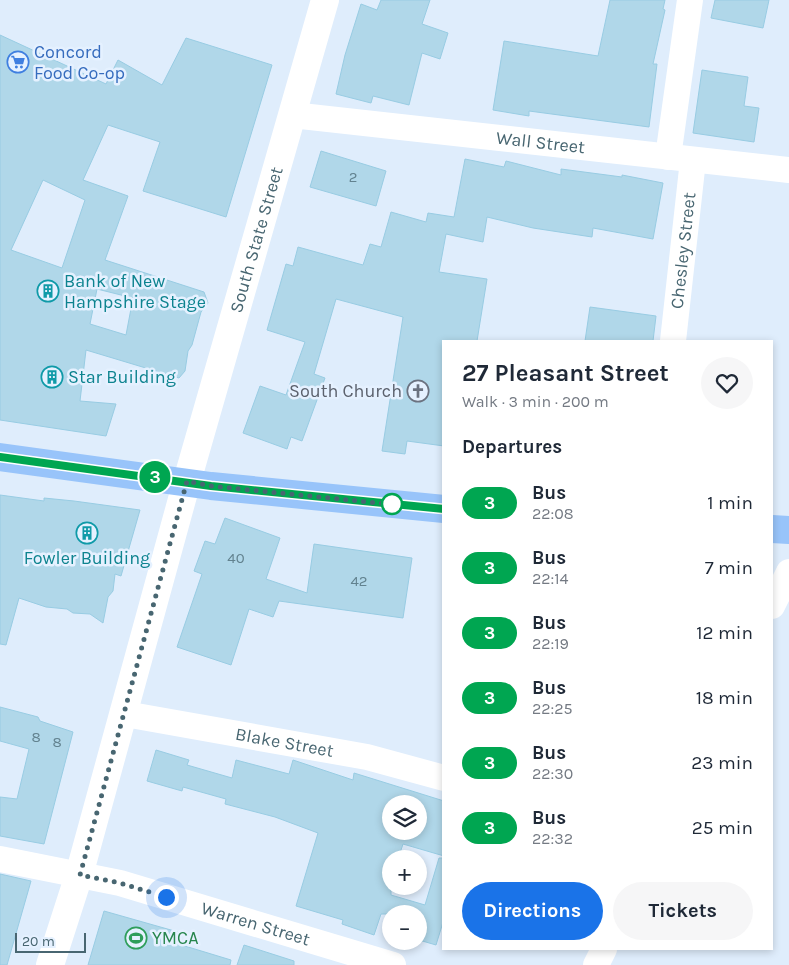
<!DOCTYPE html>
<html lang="en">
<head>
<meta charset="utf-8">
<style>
	body { margin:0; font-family:Karla,sans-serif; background:#f6f6f7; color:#1f2937; height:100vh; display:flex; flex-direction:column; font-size:19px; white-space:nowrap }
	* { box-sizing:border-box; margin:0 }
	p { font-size:16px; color:#747a83 }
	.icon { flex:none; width:28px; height:28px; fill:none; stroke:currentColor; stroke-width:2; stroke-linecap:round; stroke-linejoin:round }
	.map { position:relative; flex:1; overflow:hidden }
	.panel { position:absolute; left:442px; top:340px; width:331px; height:610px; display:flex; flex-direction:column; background:#fff; border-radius:0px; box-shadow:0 2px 8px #0003 }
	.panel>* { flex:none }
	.badge { padding:0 10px; border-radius:16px; font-size:18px; line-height:32px }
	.tools { position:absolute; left:382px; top:795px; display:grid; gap:10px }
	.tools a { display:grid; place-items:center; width:45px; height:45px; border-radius:50%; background:#fff; box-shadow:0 2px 8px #0003; font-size:25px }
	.scale { position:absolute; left:15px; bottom:12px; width:71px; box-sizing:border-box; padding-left:5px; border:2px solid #486671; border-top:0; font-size:14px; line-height:18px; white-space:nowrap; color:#486671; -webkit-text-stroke:4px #e5f1ff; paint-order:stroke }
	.you { position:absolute; width:25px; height:25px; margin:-12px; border:4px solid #fff; border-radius:50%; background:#1a73e8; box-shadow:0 0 0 8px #1a73e833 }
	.map>.badge { position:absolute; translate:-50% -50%; box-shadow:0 0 0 2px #fff }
	h2 { padding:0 20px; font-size:19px; line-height:45px }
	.round { display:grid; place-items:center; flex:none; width:52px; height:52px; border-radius:26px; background:#f6f6f7 }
	.summary { display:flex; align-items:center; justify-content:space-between; height:85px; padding:0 20px }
	h1 { font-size:24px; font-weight:700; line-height:38px }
	.action { display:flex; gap:10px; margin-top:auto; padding:10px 20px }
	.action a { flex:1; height:58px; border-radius:30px; background:#1a73e8; color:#fff; font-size:20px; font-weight:700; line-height:58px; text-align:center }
	.action a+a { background:#f6f6f7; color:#1f2937 }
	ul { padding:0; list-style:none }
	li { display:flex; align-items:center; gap:15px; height:65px; padding:0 20px }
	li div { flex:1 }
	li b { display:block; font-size:19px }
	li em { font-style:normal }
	li .badge { min-width:55px; font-weight:700; text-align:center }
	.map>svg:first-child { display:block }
</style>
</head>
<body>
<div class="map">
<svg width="789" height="965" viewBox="0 0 789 965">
	<rect width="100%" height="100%" fill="#dfedfc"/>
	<g fill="#b0d7e9" stroke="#98cce3" fill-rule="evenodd">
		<path d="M 381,0 L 430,0 L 422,24 L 448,33 L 440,59 L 422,53 L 409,105 L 373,96 L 371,103 L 336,94 L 345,55 L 361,4 L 377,10 Z"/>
		<path d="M 610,0 L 665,0 L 663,9 L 665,10 L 653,64 L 657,64 L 649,127 L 529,111 L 529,116 L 493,110 L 504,41 L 598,56 Z"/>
		<path d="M 715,0 L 769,0 L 763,28 L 711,18 Z"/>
		<path d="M 0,35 L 106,84 L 118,60 L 162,85 L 186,38 L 272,65 L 226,217 L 143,191 L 160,142 L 108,125 L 83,180 L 128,196 L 105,260 L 204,292 L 208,303 L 201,312 L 192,345 L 188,351 L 185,371 L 179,378 L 86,350 L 80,401 L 116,404 L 106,436 L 0,420 ZM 43,180 L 85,200 L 62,268 L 11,250 ZM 97,289 L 133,298 L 126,335 L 90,324 Z"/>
		<path d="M 702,70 L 748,77 L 744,106 L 759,108 L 754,142 L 693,133 Z"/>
		<path d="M 321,151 L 386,171 L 376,206 L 310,187 Z"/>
		<path d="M 465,159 L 504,167 L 506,161 L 561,175 L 561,169 L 622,177 L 622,175 L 663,183 L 653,239 L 593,228 L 592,237 L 533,228 L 487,217 L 483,242 L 446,234 L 439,272 L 487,279 L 477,341 L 444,341 L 444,446 L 407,441 L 405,454 L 382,451 L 403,317 L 336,299 L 314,374 L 325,378 L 302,441 L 291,437 L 287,449 L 243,433 L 260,386 L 286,395 L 305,342 L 267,330 L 286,264 L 293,266 L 298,247 L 363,265 L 370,244 L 381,247 L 391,212 L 426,222 L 428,213 L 454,217 Z"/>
		<path d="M 590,307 L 656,316 L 653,341 L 585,341 Z"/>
		<path d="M 0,495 L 44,501 L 44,498 L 74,501 L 140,510 L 121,576 L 115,574 L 113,591 L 108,597 L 103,623 L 90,614 L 73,613 L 67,609 L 46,607 L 19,598 L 6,645 L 0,644 Z"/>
		<path d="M 225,518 L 280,538 L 266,579 L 307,593 L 314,544 L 412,558 L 403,618 L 279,601 L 273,617 L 249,609 L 231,665 L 177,647 L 202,574 L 194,571 L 205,541 L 215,544 Z"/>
		<path d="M 0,707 L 38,717 L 40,721 L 73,732 L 44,844 L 0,836 L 0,797 L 17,799 L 29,749 L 0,741 Z"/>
		<path d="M 156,750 L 189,760 L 187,765 L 232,778 L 236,760 L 289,774 L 293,760 L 353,780 L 354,773 L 444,801 L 444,856 L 403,844 L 398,859 L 391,859 L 391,895 L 425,905 L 439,858 L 444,858 L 444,919 L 436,945 L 419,940 L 419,914 L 381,914 L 374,935 L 342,924 L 343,920 L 296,906 L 318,833 L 275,817 L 225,804 L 226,799 L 183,787 L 182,791 L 147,781 ZM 391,804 L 419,804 L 419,831 L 391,831 Z"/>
		<path d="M 0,874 L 31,881 L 7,965 L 0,965 Z"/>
		<path d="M 104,911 L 178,932 L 175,943 L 231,960 L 230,965 L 88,965 Z"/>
		<path d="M 244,945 L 294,961 L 294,965 L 237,965 Z"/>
	</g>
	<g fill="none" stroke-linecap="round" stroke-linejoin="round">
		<g stroke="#fff" stroke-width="26">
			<path id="s1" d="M 292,115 L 789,170"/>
			<path d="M 668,157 L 690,0"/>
			<path id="s2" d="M 673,341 L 693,160"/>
			<path d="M 772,606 L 789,572"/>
			<path id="s3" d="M 125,714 L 367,757 L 444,778"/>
			<path id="s4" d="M 0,859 L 120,883 L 393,965"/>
			<path d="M 596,965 L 604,949"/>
		</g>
		<path stroke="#fff" stroke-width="28" id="s5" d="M 50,965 L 79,875 L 187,481 L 325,0"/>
		<g stroke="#98c4fa" stroke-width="28">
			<path d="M 0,457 L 211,486 L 444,509"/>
			<path d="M 772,529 L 789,530"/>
		</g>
	</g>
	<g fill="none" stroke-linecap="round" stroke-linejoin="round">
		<g stroke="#fff" stroke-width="11">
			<path id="line" d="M 0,457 L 211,486 L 444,509"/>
		</g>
		<use href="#line" stroke="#00a651" stroke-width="8"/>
		<path stroke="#486671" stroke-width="5" stroke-dasharray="0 9" d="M 166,897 L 120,883 L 80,875 L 187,481 L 211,486 L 398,505 L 392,504"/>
	</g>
	<defs>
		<g id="supermarket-ring" transform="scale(1.125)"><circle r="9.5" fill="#e5f1ff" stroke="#3f7fe0" stroke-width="1.5"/><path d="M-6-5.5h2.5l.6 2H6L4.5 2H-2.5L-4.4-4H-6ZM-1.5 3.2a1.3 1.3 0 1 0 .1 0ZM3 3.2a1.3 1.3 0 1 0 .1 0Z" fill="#3f7fe0"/></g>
		<g id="building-ring" transform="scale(1.125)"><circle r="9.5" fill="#e5f1ff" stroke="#0f9aa8" stroke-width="1.5"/><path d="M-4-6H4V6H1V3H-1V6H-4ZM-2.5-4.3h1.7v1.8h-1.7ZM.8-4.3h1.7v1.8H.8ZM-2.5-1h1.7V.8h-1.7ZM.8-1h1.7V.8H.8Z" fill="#0f9aa8"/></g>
		<g id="church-ring" transform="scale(1.125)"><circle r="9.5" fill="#e5f1ff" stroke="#6b7280" stroke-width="1.5"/><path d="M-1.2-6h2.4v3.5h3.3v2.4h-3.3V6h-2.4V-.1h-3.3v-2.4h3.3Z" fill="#6b7280"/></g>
		<g id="stadium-ring" transform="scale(1.125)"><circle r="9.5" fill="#e5f1ff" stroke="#2e9e5b" stroke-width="1.5"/><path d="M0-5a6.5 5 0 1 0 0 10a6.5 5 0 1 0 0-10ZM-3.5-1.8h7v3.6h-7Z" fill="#2e9e5b"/></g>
	</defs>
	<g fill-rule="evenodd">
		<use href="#supermarket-ring" x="18" y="62"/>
		<use href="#building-ring" x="48" y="291"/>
		<use href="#building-ring" x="52" y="377"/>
		<use href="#church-ring" x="418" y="391"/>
		<use href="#building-ring" x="87" y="533"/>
		<use href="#stadium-ring" x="136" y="938"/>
	</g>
	<circle fill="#fff" stroke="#00a651" stroke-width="2.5" cx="392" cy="504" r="10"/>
	<g text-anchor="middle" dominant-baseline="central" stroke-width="5" stroke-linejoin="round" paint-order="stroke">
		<g font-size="15" fill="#62828f">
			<text x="353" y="177">2</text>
			<text x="236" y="558">40</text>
			<text x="359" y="581">42</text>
			<text x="36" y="737">8</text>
			<text x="57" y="742">8</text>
		</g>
		<g font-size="18" fill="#366cbe" stroke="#e5f1ff" text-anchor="start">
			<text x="34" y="52">Concord<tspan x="34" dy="21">Food Co-op</tspan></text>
		</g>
		<g font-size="18" fill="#486671" stroke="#e5f1ff">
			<text stroke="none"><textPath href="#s1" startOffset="250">Wall Street</textPath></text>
			<text stroke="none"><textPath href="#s5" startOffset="754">South State Street</textPath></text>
			<text stroke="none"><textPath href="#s2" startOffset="91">Chesley Street</textPath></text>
			<text stroke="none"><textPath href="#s3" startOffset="162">Blake Street</textPath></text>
			<text stroke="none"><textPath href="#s4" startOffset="264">Warren Street</textPath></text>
		</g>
		<g font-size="18" fill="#0d838f" stroke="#e5f1ff" text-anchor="start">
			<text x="64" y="281">Bank of New<tspan x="64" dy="21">Hampshire Stage</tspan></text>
			<text x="68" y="377">Star Building</text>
			<text x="87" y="558" text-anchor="middle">Fowler Building</text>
		</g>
		<g font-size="18" fill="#5b616d" stroke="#e5f1ff" text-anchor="end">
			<text x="402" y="391">South Church</text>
		</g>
		<g font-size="18" fill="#27864d" stroke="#e5f1ff" text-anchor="start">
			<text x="152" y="938">YMCA</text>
		</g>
	</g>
</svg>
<div class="tools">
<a><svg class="icon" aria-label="layers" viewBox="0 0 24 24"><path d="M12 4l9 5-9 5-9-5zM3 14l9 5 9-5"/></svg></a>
<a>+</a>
<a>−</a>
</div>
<div class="scale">20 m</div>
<div class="you" style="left:166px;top:897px"></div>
<b class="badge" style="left:155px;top:477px;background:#00a651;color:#fff">3</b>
<section class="panel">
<div class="summary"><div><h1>27 Pleasant Street</h1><p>Walk · 3 min · 200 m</p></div><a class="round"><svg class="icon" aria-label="heart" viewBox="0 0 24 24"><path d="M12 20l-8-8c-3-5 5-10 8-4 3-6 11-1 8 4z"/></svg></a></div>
<h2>Departures</h2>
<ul>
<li><span class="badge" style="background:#00a651;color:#fff">3</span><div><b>Bus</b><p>22:08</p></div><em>1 min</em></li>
<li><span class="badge" style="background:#00a651;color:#fff">3</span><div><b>Bus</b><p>22:14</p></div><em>7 min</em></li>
<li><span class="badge" style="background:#00a651;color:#fff">3</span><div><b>Bus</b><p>22:19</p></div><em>12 min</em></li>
<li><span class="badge" style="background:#00a651;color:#fff">3</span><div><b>Bus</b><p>22:25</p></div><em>18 min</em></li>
<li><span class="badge" style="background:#00a651;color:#fff">3</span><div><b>Bus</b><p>22:30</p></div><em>23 min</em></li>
<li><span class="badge" style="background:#00a651;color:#fff">3</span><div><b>Bus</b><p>22:32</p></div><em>25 min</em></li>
</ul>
<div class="action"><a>Directions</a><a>Tickets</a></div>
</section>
</div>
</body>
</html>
